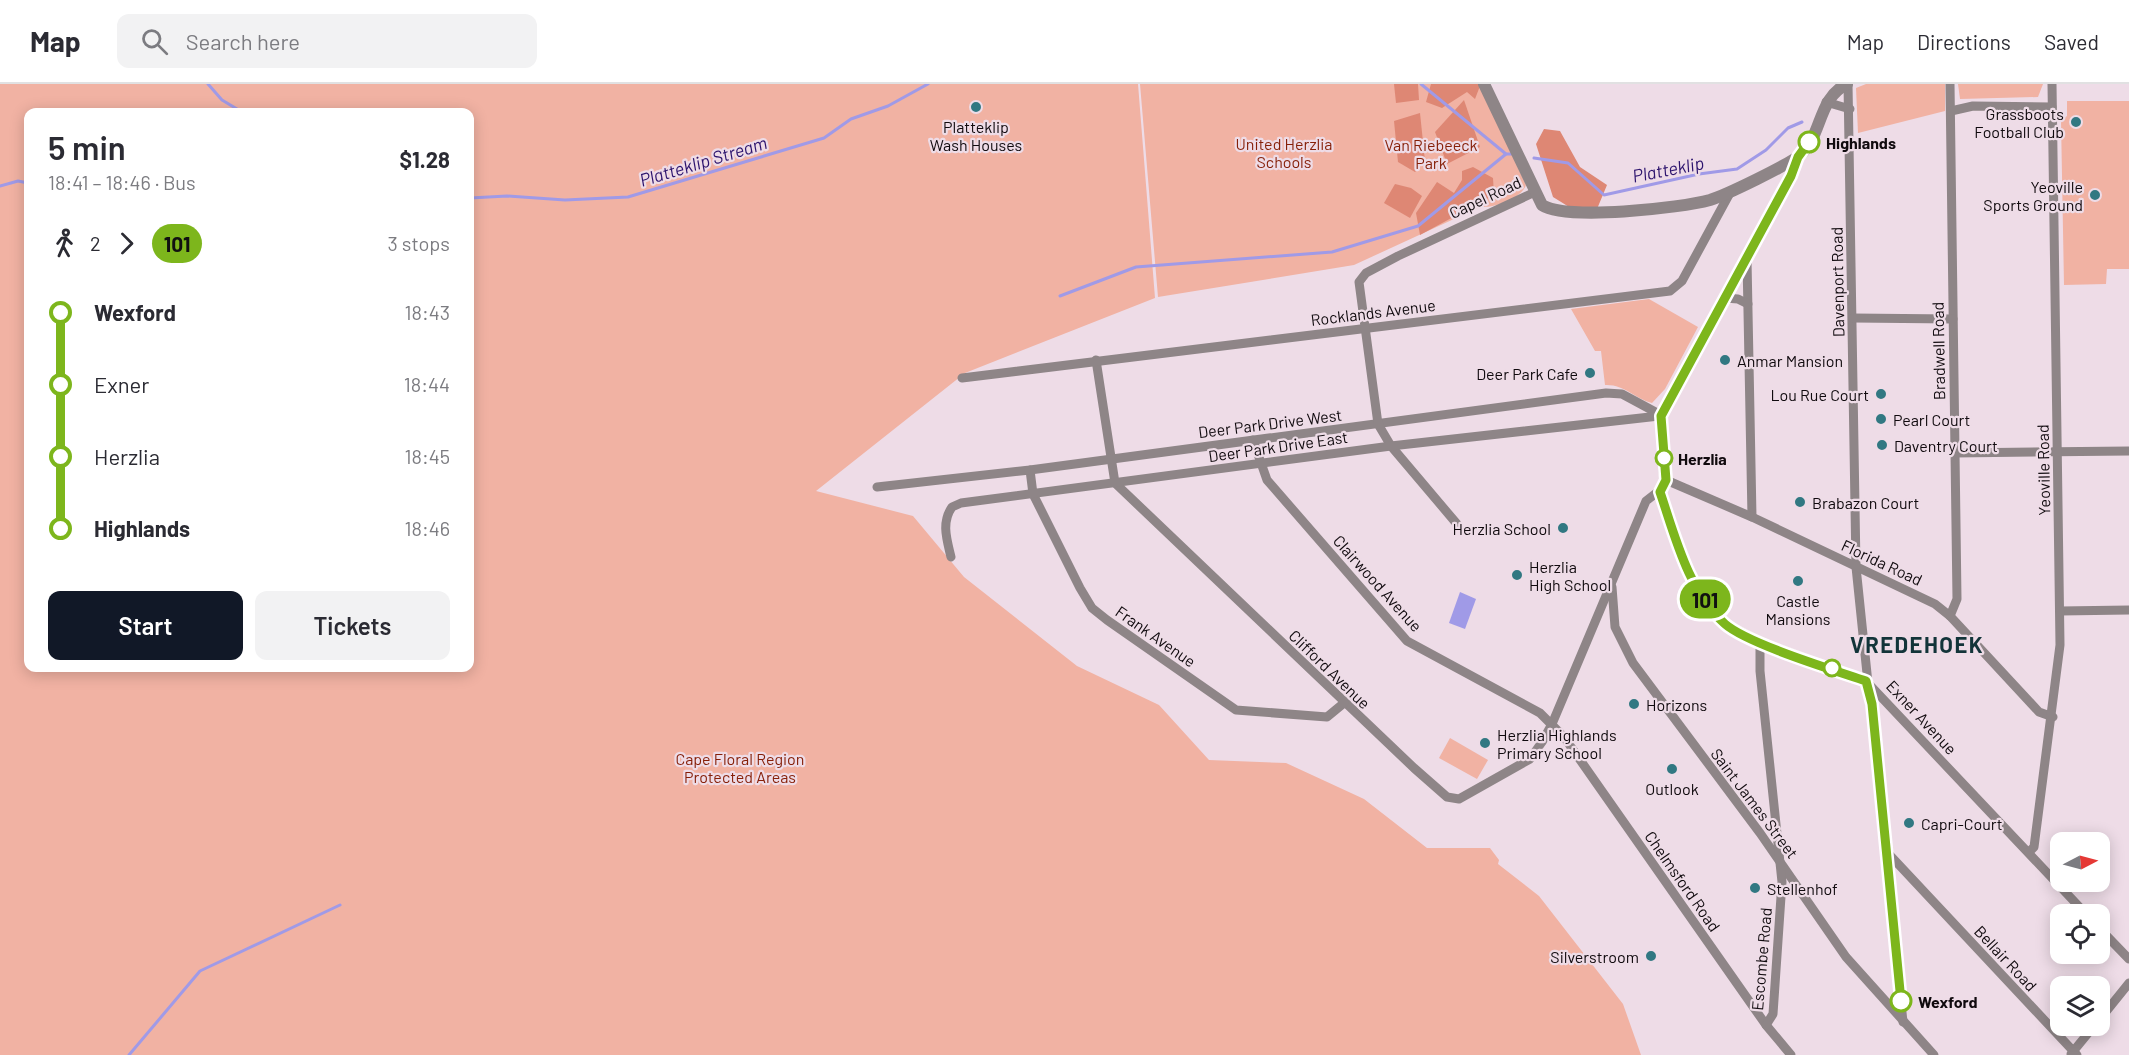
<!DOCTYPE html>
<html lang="en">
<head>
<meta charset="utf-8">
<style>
	body { margin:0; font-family:Barlow,sans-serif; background:#f2f2f3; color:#2b2b33; height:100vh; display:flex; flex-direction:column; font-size:22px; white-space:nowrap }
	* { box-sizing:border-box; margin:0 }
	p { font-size:20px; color:#7c7c81 }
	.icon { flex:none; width:33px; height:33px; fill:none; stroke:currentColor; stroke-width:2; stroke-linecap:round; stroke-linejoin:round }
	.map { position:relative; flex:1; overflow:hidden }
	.details { position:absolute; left:24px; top:24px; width:450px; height:564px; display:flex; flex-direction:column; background:#fff; border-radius:12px; box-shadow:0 3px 15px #0003 }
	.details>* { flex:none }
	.badge { padding:0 12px; border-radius:20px; font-size:21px; line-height:39px }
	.needle { width:39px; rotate:84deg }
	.controls { position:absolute; left:2050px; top:748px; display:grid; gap:12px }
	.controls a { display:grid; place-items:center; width:60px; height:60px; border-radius:12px; background:#fff; box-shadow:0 3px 15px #0003; font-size:30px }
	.map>.badge { position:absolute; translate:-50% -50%; box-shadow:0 0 0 3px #fff }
	.legs { display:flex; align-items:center; gap:9px; height:66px; padding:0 24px; font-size:20px }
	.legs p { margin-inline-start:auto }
	.head { display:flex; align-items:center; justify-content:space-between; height:102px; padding:0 24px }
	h1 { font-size:33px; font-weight:600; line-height:45px }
	.cta { display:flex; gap:12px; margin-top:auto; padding:12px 24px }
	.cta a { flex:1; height:69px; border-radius:12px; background:#111827; color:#fff; font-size:24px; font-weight:600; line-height:69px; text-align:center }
	.cta a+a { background:#f2f2f3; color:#2b2b33 }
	ul { padding:0 24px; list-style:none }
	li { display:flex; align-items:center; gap:21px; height:72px; font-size:22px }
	li i { display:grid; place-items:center; width:9px; height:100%; margin:0 8px; background:currentColor }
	li i::after { content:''; width:15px; height:15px; margin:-8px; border:4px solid; border-radius:50%; background:#fff }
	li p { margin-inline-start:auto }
	li:first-child i { background:linear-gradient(#0000 50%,currentColor 0) }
	li:last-child i { background:linear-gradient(currentColor 50%,#0000 0) }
	header { display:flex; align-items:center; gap:36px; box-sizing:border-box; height:84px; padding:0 30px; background:#fff; border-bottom:2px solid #e1e1e2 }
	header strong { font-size:28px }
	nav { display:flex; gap:33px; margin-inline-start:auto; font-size:21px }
	.search { width:420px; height:54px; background:#f2f2f3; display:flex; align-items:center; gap:15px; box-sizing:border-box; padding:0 21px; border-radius:12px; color:#7c7c81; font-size:22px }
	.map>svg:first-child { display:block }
</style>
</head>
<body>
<header>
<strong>Map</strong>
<div class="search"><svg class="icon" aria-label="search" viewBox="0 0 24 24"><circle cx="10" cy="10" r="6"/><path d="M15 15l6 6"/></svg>Search here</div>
<nav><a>Map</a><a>Directions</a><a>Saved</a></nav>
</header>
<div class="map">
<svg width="2129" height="971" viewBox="0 0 2129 971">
	<rect width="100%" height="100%" fill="#eedce7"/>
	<g fill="#f1b2a3" fill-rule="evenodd">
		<path d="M 0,0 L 1138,0 L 1155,214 L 965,289 L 816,407 L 913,432 L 964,493 L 1077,582 L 1159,621 L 1209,676 L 1286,679 L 1364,715 L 1427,764 L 1490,764 L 1499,776 L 1498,780 L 1539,812 L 1623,920 L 1641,971 L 0,971 ZM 28,28 L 470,28 L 470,584 L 28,584 Z"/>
		<path d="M 1140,0 L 1479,0 L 1526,101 C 1521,115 1494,124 1480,123 L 1354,181 L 1158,213 Z"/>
		<path d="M 1866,0 L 1945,0 L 1945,27 L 1858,49 L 1856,4 Z"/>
		<path d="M 1958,0 L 2043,0 L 2038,13 L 1960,15 Z"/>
		<path d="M 2067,17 L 2129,17 L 2129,185 L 2107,185 L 2106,200 L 2064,201 L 2061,37 L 2067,32 Z"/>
		<path d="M 1649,215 L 1698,243 L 1665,305 L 1652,319 C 1634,314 1624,300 1605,301 L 1601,267 L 1595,267 L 1571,225 Z"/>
		<path d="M 1450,654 L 1488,676 L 1477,695 L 1439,674 Z"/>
	</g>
	<g fill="#de8774">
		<path d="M 1394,0 L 1418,0 L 1419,16 L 1396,19 Z"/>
		<path d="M 1431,0 L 1479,0 L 1480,2 L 1475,15 L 1467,8 L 1442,24 L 1426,18 Z"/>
		<path d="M 1464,16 L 1480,63 L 1447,80 L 1435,48 Z"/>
		<path d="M 1420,29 L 1425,77 L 1415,88 L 1398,78 L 1394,37 Z"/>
		<path d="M 1544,45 L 1560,47 L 1580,83 L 1607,101 L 1597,125 L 1574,126 L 1553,113 L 1536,60 Z"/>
		<path d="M 1473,83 L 1493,94 L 1494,111 L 1420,151 L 1416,129 L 1437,98 L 1454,109 L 1462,96 L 1462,87 Z"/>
		<path d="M 1395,100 L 1411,104 L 1422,112 L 1410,134 L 1384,119 Z"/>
	</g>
	<path fill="#a09ae7" d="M 1460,508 L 1476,515 L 1465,545 L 1449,539 Z"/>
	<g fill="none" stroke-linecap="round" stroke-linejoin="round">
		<g stroke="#a09ae7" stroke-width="3">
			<path d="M 208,0 L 222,16 L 242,28"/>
			<path d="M 1421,0 L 1506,70 L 1512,70"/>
			<path d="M 1534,74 L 1568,79 L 1604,111 L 1699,90 L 1737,85 L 1766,66 L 1788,44 L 1802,38"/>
			<path d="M 0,102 L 18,97 L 28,99"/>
			<path d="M 470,114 L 507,112 L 565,116 L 628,113 L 824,54 L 851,35 L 888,22 L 928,0"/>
			<path d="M 1060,212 L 1136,183 L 1332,168 L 1418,142 L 1506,70"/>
			<path d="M 129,971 L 200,887 L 340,821"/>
		</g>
		<g stroke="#8e8587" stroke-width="9">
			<path d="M 1848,0 L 1856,483 L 1903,938"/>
			<path d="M 1950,0 L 1957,515 L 1950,532"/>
			<path d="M 1826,18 L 1850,25"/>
			<path d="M 1951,27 L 1973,22 L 2052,23"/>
			<path d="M 1747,176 L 1752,433"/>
			<path d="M 1725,214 L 1738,215 L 1748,220"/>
			<path d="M 1853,234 L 1953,235"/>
			<path d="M 1096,276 L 1115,399 L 1414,684 L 1447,713 L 1459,715 L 1530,675 L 1542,658 L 1552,640 L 1646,417 L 1664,403 L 1661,331 L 1791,92 L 1798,73"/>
			<path d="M 962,294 L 1670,207 L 1682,197 L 1731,107"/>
			<path d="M 1253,356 L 1267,396 L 1407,557 L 1540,629 L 1564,653 L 1766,941 L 1791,971"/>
			<path d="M 1954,369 L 2129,367"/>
			<path d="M 1030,386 L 1033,410 L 1080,504 L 1092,524 L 1107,536 L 1236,626 L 1327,633 L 1344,619"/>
			<path d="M 1666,396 L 1752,433 L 1935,520 L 1950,532 L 2039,628 L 2053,633"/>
			<path d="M 877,403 L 1030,386 L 1606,309 L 1622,310 L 1661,331"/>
			<path d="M 1660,408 L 1687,485 L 1706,517 L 1724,539 L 1760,558 L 1866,597 L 2087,831"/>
			<path d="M 1457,440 L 1391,362 L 1378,340 L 1359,198 L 1366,189 L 1398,172 L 1535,108"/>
			<path d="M 951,473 C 947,456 941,439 952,423 L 961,419 L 1391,362 L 1659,332"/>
			<path d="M 1612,503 L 1615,543 L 1633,579 L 1760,749 L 1846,873 L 1934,971"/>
			<path d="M 2060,527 L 2129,526"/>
			<path d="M 1760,558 L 1760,587 L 1782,798 L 1773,930 L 1766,941"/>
			<path d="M 1886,767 L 2077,971"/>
			<path d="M 2029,768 L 2034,763 L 2060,561 L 2052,0"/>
			<path d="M 2100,845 L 2129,875"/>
			<path d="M 2100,935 L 2129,899"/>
			<path d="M 2071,970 L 2094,942"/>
		</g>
		<path stroke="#8e8587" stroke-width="12" d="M 1484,0 L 1542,121 C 1565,137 1681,124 1710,116 C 1726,111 1788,81 1800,71 C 1823,51 1817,15 1847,0"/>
	</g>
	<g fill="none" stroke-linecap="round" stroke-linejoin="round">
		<g stroke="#fff" stroke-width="14">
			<path id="line-1" d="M 1809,58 L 1798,73 L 1791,92 L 1661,332 L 1666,396 L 1660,408 C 1675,452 1688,507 1725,540 C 1748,560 1834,586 1866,597 L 1872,620 L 1901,917"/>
		</g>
		<use href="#line-1" stroke="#7db61c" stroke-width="9"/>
	</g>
	<g fill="#317882" stroke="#eedce7" stroke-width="2">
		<circle cx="976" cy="23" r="6"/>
		<circle cx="2076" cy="38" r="6"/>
		<circle cx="2095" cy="111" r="6"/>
		<circle cx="1725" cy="276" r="6"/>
		<circle cx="1590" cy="289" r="6"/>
		<circle cx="1881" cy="310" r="6"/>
		<circle cx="1881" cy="335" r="6"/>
		<circle cx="1882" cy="361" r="6"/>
		<circle cx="1800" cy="418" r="6"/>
		<circle cx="1563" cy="444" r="6"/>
		<circle cx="1517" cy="491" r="6"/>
		<circle cx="1798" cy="497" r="6"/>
		<circle cx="1634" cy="620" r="6"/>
		<circle cx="1485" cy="659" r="6"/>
		<circle cx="1672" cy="685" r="6"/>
		<circle cx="1909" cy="739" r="6"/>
		<circle cx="1755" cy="804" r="6"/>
		<circle cx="1651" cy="872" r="6"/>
	</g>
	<g fill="#fff" stroke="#7db61c" stroke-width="3">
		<circle cx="1809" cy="58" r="10"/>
		<circle cx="1664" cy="374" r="8"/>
		<circle cx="1832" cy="584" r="8"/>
		<circle cx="1901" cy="917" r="10"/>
	</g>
	<g text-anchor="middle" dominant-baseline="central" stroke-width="4.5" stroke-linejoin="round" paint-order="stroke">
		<g font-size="16" fill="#100a0e" stroke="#eedce7" text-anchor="start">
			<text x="2064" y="29" text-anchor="end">Grassboots<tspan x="2064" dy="18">Football Club</tspan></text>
			<text x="976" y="42" text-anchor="middle">Platteklip<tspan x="976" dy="18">Wash Houses</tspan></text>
			<text x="2083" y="102" text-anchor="end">Yeoville<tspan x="2083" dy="18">Sports Ground</tspan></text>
			<text x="1737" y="276">Anmar Mansion</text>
			<text x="1578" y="289" text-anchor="end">Deer Park Cafe</text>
			<text x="1869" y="310" text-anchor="end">Lou Rue Court</text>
			<text x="1893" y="335">Pearl Court</text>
			<text x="1894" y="361">Daventry Court</text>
			<text x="1812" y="418">Brabazon Court</text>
			<text x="1551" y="444" text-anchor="end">Herzlia School</text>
			<text x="1529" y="482">Herzlia<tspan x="1529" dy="18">High School</tspan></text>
			<text x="1798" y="516" text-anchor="middle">Castle<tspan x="1798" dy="18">Mansions</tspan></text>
			<text x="1646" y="620">Horizons</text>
			<text x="1497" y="650">Herzlia Highlands<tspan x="1497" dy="18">Primary School</tspan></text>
			<text x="1672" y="704" text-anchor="middle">Outlook</text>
			<text x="1921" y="739">Capri-Court</text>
			<text x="1767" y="804">Stellenhof</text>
			<text x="1639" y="872" text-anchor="end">Silverstroom</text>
		</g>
		<g font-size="16" font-weight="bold" fill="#100a0e" stroke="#eedce7" text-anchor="start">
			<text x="1826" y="58">Highlands</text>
			<text x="1678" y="374">Herzlia</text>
			<text x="1918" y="917">Wexford</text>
		</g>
		<g font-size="16" fill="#861f08" stroke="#eedce7">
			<text x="1284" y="59">United Herzlia<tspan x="1284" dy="18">Schools</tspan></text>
			<text x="1431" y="60">Van Riebeeck<tspan x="1431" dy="18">Park</tspan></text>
			<text x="740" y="674">Cape Floral Region<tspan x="740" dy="18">Protected Areas</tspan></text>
		</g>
		<g font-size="16" fill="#100a0e" stroke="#eedce7">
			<text transform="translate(1485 113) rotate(-25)">Capel Road</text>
			<text transform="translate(1837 198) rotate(-91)">Davenport Road</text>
			<text transform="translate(1373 228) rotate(-7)">Rocklands Avenue</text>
			<text transform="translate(1938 267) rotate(-91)">Bradwell Road</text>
			<text transform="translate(1270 339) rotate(-7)">Deer Park Drive West</text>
			<text transform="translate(1278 362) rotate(-8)">Deer Park Drive East</text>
			<text transform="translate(2043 386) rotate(-91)">Yeoville Road</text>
			<text transform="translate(1882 478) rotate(25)">Florida Road</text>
			<text transform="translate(1378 499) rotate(48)">Clairwood Avenue</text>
			<text transform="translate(1156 552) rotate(35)">Frank Avenue</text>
			<text transform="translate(1330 585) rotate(44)">Clifford Avenue</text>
			<text transform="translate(1922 633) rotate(47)">Exner Avenue</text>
			<text transform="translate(1755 719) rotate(53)">Saint James Street</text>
			<text transform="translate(1683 797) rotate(55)">Chelmsford Road</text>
			<text transform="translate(2006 874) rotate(47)">Bellair Road</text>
			<text transform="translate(1761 875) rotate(-85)">Escombe Road</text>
		</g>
		<g font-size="18" font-style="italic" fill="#2c136d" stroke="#eedce7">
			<text transform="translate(703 77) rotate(-17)">Platteklip Stream</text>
			<text transform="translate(1668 85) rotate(-11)">Platteklip</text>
		</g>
		<g font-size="22" font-weight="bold" letter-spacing="1.5" fill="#123439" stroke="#eedce7">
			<text x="1917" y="560">VREDEHOEK</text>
		</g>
	</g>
</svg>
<div class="controls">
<a><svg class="needle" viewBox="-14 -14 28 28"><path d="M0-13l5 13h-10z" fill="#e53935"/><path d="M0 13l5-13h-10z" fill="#7c7c81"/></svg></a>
<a><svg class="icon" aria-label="locate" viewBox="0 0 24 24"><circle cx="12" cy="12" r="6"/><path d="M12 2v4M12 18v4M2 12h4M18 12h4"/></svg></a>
<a><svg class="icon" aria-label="layers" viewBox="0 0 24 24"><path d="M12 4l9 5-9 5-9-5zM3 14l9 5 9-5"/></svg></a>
</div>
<b class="badge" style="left:1705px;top:515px;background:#7db61c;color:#111">101</b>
<section class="details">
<div class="head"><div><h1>5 min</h1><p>18:41 – 18:46 · Bus</p></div><b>$1.28</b></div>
<div class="legs"><svg class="icon" aria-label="walk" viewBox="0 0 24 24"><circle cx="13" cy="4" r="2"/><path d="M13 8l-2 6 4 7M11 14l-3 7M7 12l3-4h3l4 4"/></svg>2<svg class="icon" aria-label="forward" viewBox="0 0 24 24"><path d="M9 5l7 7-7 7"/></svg><b class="badge" style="background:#7db61c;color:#111">101</b><p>3 stops</p></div>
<ul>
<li><i style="color:#7db61c"></i><b>Wexford</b><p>18:43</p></li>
<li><i style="color:#7db61c"></i><span>Exner</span><p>18:44</p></li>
<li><i style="color:#7db61c"></i><span>Herzlia</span><p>18:45</p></li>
<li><i style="color:#7db61c"></i><b>Highlands</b><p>18:46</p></li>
</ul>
<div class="cta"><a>Start</a><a>Tickets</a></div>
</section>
</div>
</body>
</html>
